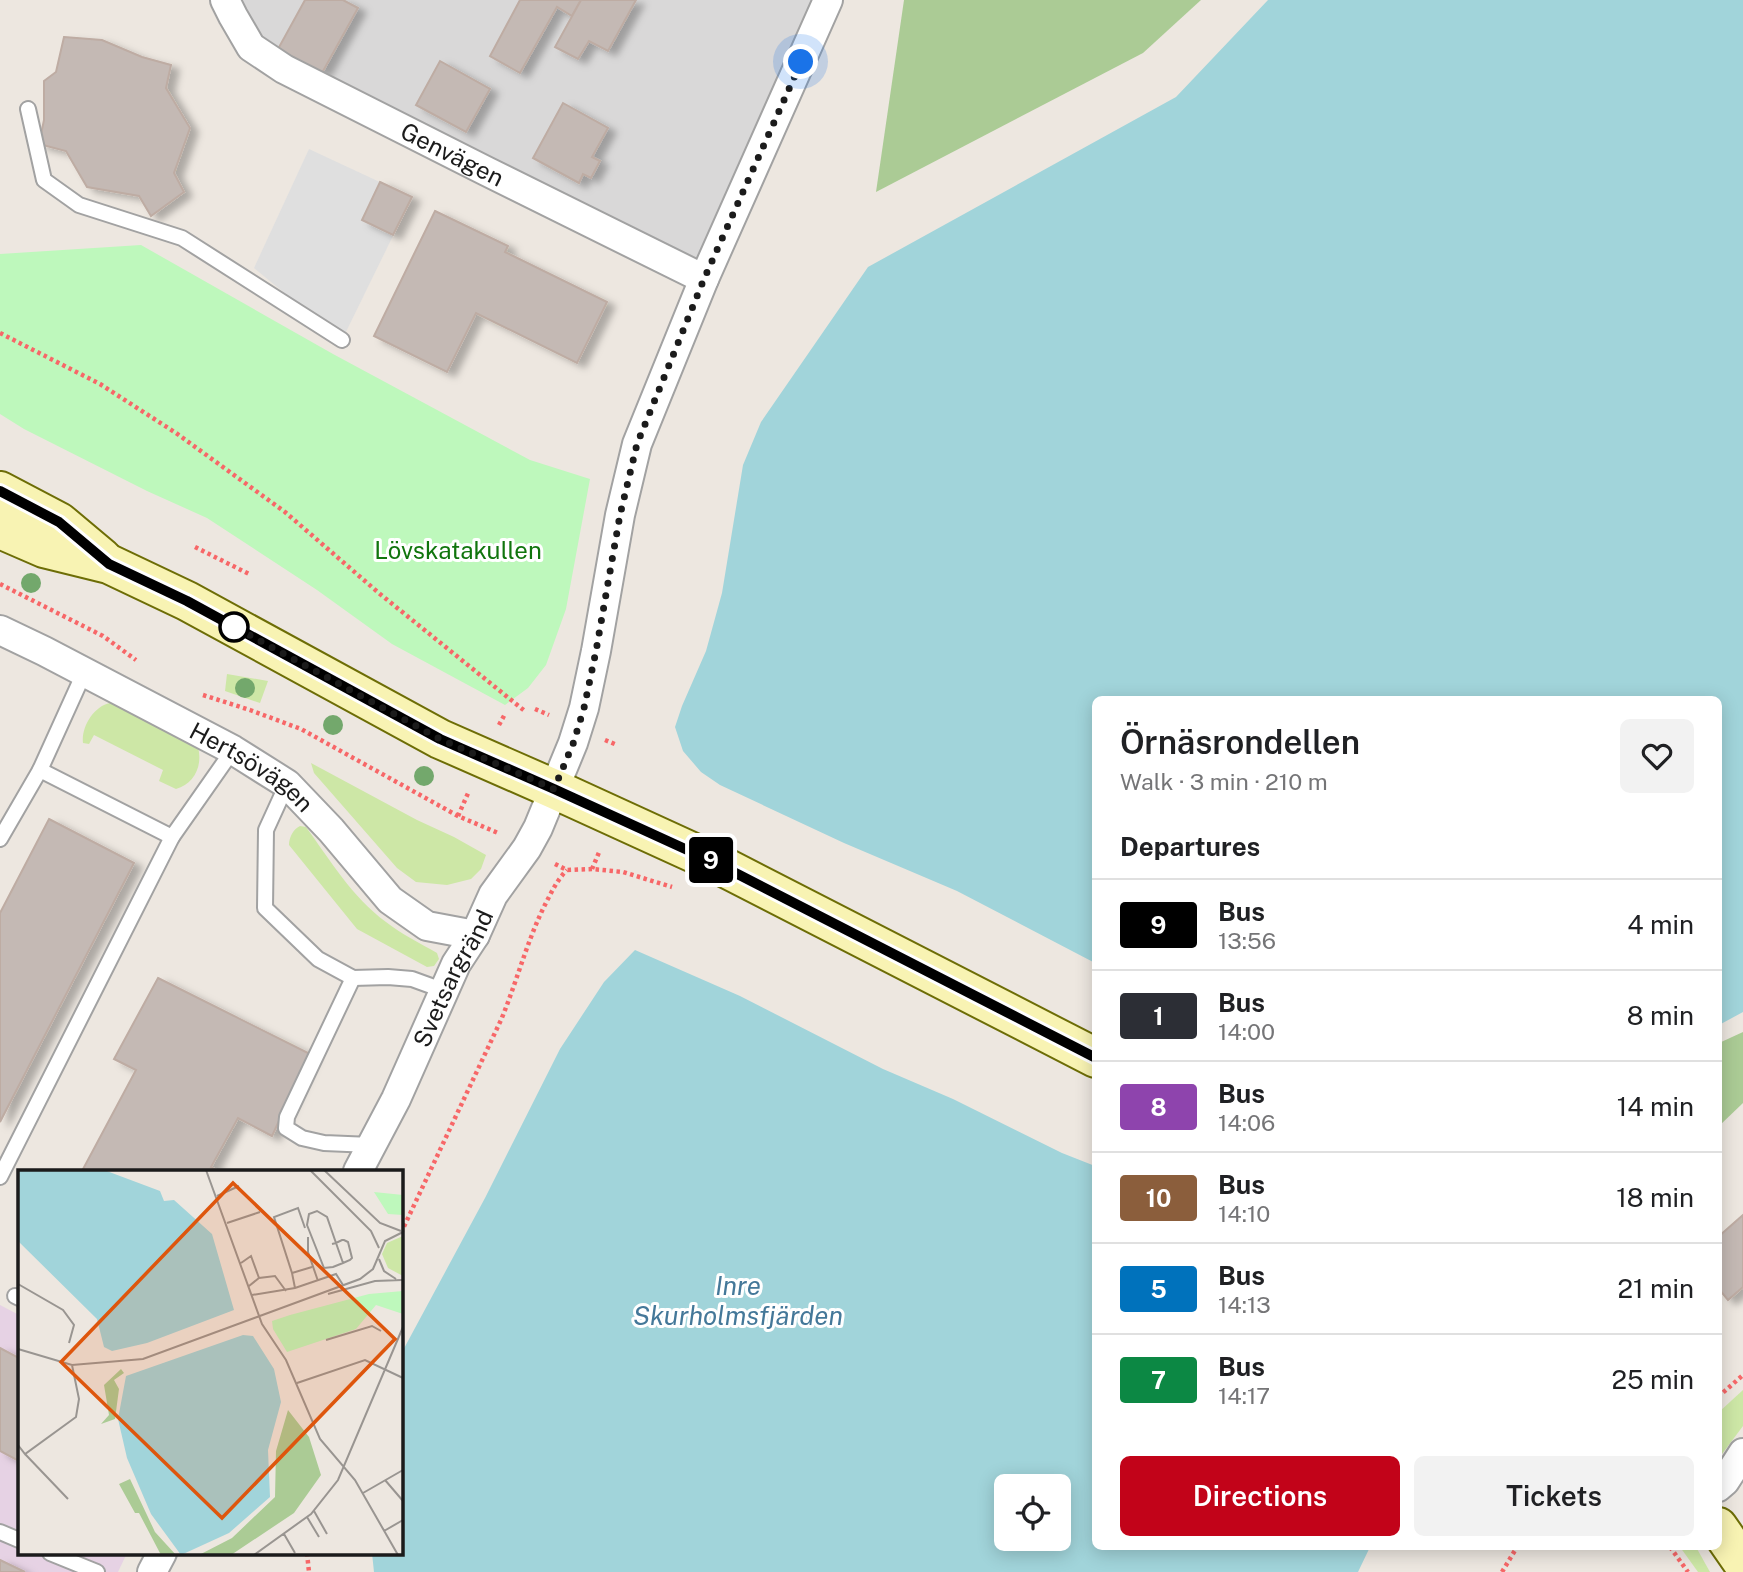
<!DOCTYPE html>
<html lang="en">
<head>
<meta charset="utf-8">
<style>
	body { margin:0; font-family:"Public Sans",sans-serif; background:#f2f2f2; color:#202124; height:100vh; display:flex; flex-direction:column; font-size:26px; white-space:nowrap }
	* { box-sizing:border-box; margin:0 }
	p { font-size:23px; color:#757577 }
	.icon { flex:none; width:38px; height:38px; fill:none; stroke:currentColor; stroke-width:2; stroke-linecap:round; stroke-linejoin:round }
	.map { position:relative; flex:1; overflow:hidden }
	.drawer { position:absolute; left:1092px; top:696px; width:630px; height:854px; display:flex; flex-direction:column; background:#fff; border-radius:10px; box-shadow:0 4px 18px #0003 }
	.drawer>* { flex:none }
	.badge { padding:0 14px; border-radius:5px; font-size:24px; line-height:46px }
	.controls { position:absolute; left:994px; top:1474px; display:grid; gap:14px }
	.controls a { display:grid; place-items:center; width:77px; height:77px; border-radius:10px; background:#fff; box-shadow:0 4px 18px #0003; font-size:35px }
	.you { position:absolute; width:35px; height:35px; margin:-18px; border:5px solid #fff; border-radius:50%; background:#1a73e8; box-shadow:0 0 0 10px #1a73e833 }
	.map>.badge { position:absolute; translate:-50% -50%; box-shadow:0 0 0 4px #fff }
	h2 { padding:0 28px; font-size:26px; line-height:63px }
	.round { display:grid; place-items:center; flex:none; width:74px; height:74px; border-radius:10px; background:#f2f2f2 }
	.headline { display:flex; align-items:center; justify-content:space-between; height:119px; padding:0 28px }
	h1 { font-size:33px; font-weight:600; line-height:52px }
	.button { display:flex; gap:14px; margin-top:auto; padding:14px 28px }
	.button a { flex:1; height:80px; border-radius:10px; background:#c20319; color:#fff; font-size:28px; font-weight:600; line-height:80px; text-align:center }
	.button a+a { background:#f2f2f2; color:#202124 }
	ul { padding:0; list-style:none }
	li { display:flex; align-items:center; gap:21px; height:91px; padding:0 28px; border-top:2px solid #e0e0e0 }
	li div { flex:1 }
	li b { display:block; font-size:26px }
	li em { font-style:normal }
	li .badge { min-width:77px; font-weight:700; text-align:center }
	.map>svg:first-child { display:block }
</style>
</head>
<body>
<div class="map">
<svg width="1743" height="1572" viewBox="0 0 1743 1572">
	<defs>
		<filter id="shadow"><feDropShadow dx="8" dy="4.5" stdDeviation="3.5" flood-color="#0004"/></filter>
	</defs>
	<rect width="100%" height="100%" fill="#ede7e0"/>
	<path fill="#d9d8d8" d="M 227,0 L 828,0 L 699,278 L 285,72 Z"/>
	<path fill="#e6d2e4" d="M 0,1305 L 19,1315 L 19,1553 L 127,1553 L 118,1572 L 0,1572 Z"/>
	<g fill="#cde7a6">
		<path d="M 227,674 L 268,681 L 260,703 L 225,691 Z"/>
		<path d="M 110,703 L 198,747 C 203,766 194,784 176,789 L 159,781 L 163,770 L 94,735 L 89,744 L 83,743 C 81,727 94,706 110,703 Z"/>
		<path d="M 311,763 L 417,820 L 454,837 L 486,855 L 481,869 L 471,879 L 447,885 L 416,882 L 397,868 L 314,773 Z"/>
		<path d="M 300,826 L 306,827 C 330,860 352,897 386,922 C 401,934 420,943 437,953 L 439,959 L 434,966 L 427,967 L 357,929 L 289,845 C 289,838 293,829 300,826 Z"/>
		<path d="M 1743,1390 L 1743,1426 L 1722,1454 L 1719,1454 L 1719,1412 Z"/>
		<path d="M 1680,1547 L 1696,1547 L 1710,1572 L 1698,1572 Z"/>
	</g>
	<g fill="#abcb95">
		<path d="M 904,0 L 1201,0 L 1143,53 L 876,192 Z"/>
		<path d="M 1743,1032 L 1743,1103 L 1719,1126 L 1719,1043 Z"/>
	</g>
	<path fill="#bef8bc" d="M 141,245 L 333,354 L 530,460 L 590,479 L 566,609 L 546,665 L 528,688 L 505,705 L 392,644 L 317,590 L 207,518 L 147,491 L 24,429 L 0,414 L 0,254 Z"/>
	<path fill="#dfdfdf" d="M 309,149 L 412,197 L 342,340 L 254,268 Z"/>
	<g fill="#a1d4da" fill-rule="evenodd">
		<path d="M 1268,0 L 1743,0 L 1743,1012 L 1719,1025 L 1718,700 L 1096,700 L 1095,963 L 957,891 L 844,843 L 720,785 L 701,772 L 683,751 L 675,727 L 682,706 L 706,651 L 722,593 L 743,465 L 761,422 L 868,267 L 1176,97 Z"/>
		<path d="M 635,950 L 740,996 L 883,1069 L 953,1099 L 1062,1153 L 1095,1166 L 1096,1547 L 1370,1547 L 1358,1572 L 374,1572 L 372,1553 L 401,1553 L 401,1354 L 485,1198 L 560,1049 L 604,982 ZM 1006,1486 L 1059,1486 L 1059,1538 L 1006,1538 Z"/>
	</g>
	<g fill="#c4b9b4" stroke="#beaca3" stroke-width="2" filter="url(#shadow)">
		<path d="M 305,0 L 343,0 L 358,8 L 322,73 L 278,49 Z"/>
		<path d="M 520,0 L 581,0 L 572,16 L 557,7 L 520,73 L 490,56 Z"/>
		<path d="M 581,0 L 636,0 L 608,51 L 589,41 L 578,59 L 555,47 Z"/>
		<path d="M 64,37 L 102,40 L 142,57 L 171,65 L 166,88 L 190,128 L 174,173 L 184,192 L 151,216 L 139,196 L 87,187 L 66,151 L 39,144 L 44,120 L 44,81 L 56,72 Z"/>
		<path d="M 440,61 L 490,89 L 466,132 L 416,105 Z"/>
		<path d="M 563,103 L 608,128 L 592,157 L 600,161 L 591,178 L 583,174 L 579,183 L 533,158 Z"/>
		<path d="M 380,182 L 412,197 L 393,235 L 362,220 Z"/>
		<path d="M 435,211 L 508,246 L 505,252 L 607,302 L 577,363 L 476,313 L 447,372 L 374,336 Z"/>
		<path d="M 49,819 L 134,863 L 0,1122 L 0,913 Z"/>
		<path d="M 158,978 L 310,1054 L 272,1136 L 238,1118 L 211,1167 L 218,1171 L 82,1171 L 136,1070 L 114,1059 Z"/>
		<path d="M 1743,1215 L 1743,1287 L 1728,1300 L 1718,1288 L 1718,1237 Z"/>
		<path d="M 0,1348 L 19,1358 L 19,1461 L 0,1451 Z"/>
		<path d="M 0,1560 L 25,1572 L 0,1572 Z"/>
	</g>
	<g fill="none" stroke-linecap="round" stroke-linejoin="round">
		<g stroke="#a2a2a2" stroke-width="18">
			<g id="service">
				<path d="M 28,109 L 44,180 L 79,205 L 182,238 L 342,340"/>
				<path d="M 40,770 L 172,837 L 233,750"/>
				<path d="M 287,784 L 266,830 L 265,908 L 318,959 L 353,978 L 388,977 L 412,979 L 445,991"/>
				<path d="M 0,839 L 40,770 L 84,673"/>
				<path d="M 353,978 L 287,1117 L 286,1128 L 302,1138 L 324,1143 L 371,1145"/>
				<path d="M 0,1177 L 172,837"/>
				<path d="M 15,1296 L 19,1298"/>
				<path d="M 0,1532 L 19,1540"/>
				<path d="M 50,1553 L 97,1572"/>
			</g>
		</g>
		<g stroke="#a2a2a2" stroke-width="32">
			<g id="minor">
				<path id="s1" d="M 225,0 L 233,16 L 251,47 L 284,69 L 486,171 L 704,279"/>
				<path id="s2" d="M 0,630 L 44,651 L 233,750 L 287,784 L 331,830 L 390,900 L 427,926 L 475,935"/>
				<path id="s3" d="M 358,1171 L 396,1099 L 456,964 L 475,935 L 493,895 L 527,848 L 538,828 L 573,743 L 584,708 L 596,651 L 620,515 L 637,444 L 704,279 L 828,0"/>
				<path d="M 1718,1487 L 1725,1481 L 1743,1453"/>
				<path d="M 152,1572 L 162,1553"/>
			</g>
		</g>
		<g stroke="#6d6d06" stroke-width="42">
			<g id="secondary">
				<path d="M 0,491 L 59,522 L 102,558"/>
				<path d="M 0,529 L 44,548 L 109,564 L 187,601 L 440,739 L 554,789 L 718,864 L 1096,1058"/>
				<path d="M 1718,1527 L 1743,1563"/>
			</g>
		</g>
		<g stroke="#f76768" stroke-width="4.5" stroke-dasharray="3.5 3.5" stroke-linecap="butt">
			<path d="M 0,333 L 100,384 L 176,433 L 285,512 L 380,594 L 526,712"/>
			<path d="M 195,547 L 251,575"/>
			<path d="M 0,584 L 103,636 L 136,660"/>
			<path d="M 203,695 L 250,710 L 301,729 L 458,816 L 498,833"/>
			<path d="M 535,709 L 549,715"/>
			<path d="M 499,725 L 505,714"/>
			<path d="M 605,740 L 617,745"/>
			<path d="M 458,816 L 469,791"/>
			<path d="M 555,864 L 567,870 L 592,869 L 623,872 L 672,887"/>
			<path d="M 592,869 L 600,850"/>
			<path d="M 401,1233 L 501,1020 C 518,979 528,936 549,897 C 554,887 559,878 567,870"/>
			<path d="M 1718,1397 L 1743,1375"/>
			<path d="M 1670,1547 L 1688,1572"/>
			<path d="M 307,1553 L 309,1572"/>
			<path d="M 1502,1572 L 1517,1547"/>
		</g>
		<use href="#service" stroke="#fff" stroke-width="14"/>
		<use href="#minor" stroke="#fff" stroke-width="28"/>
		<use href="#secondary" stroke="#f8f3b3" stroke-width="38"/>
	</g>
	<g fill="#73a86c">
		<circle cx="31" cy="583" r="10"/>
		<circle cx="245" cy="688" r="10"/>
		<circle cx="333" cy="725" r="10"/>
		<circle cx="424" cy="776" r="10"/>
	</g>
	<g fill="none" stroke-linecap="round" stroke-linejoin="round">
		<g stroke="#fff" stroke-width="16">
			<path id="line" d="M 0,491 L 59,522 L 109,564 L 187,601 L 440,739 L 554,789 L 718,864 L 1096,1058"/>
		</g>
		<use href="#line" stroke="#000" stroke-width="10"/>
		<path stroke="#1b1b1b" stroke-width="7" stroke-dasharray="0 12.6" d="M 234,627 L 231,625 L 440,739 L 554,789 L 573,744 L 584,708 L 596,651 L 620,515 L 637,444 L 704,279 L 801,62"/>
	</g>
	<circle fill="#fff" stroke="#000" stroke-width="3.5" cx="234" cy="627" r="14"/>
	<g text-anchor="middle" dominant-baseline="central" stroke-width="6" stroke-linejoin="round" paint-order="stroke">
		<g font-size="24" fill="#1b1b1b" stroke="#fff">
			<text stroke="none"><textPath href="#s1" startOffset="282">Genvägen</textPath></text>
			<text stroke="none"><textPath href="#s2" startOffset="287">Hertsövägen</textPath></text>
			<text stroke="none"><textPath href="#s3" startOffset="215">Svetsargränd</textPath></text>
		</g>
		<g font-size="24" fill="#10750d" stroke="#fff">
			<text x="458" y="550">Lövskatakullen</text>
		</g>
		<g font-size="26" font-style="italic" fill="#447899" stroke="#fff">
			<text x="738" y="1285">Inre<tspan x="738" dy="30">Skurholmsfjärden</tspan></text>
		</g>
	</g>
	<g transform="translate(18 1170)">
		<rect width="385" height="385" fill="#ede7e0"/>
		<path d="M 385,66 L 385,106 L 370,98 L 364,84 L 369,73 Z" fill="#cde7a6"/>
		<path d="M 103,199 L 106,203 L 96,210 L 101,219 L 97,249 L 83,254 L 91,245 L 86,215 ZM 270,240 L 291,267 L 303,305 L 276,343 L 213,385 L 181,385 L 214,368 L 257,327 L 258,281 ZM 112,309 L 137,362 L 158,385 L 143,385 L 121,343 L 117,343 L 101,314 Z" fill="#abcb95"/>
		<path d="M 356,22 L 385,25 L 385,45 L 370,44 ZM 385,121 L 385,144 L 358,135 L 338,159 L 269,182 L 255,159 L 254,151 L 272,145 L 351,124 Z" fill="#bef8bc"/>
		<path d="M 0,0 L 86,0 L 142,21 L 146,31 L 156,30 L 194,64 L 216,140 L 129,173 L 94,181 L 86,177 L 79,149 L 0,71 ZM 225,165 L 235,166 L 256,199 L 263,232 L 250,280 L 252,327 L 211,363 L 163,385 L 133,344 L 109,288 L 100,249 L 108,206 Z" fill="#a1d4da"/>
		<path fill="none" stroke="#999591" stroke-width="2" d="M 188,0 L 244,154 L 268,190 L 302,269 L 337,310 L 380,385M 292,0 L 353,61 L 361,78M 306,0 L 362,53 L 383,61M 199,26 L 221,16M 209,53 L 242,42M 290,67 L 290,82 L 300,111M 314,74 L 318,73 L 324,70 L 326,70 L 330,72 L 334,88 L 332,90 L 325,93 L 315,97 L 306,98 L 289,55 L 291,44 L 299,41 L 309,47 L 318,73 L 325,93M 361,89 L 366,101 L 378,109M 223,93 L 233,86 L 241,108M 274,103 L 256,47 L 280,38 L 287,58M 0,114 L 45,140 L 56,155 L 51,173M 231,116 L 241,108 L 257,106 L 268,121M 277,118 L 274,103 L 294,97M 310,124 L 357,111 L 384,110M 234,125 L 277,118 L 318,104 L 325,115M 308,170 L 354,156 L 363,161M 0,179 L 54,195 L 125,189 L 342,109 L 355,99 L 367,71 L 385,62M 279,213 L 347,190 L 385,208M 0,275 L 7,284 L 58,247 L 61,229 L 54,195M 7,284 L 50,329M 367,310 L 385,331M 345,323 L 385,300M 296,341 L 309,364M 289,347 L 301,367M 366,361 L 385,350M 266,364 L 277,383M 236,385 L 293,344 L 320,310 L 385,157"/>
		<path fill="#de560d" fill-opacity="0.15" stroke="#de560d" stroke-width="3.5" d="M 215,13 L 377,169 L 204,348 L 43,192 Z"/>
		<rect width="385" height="385" fill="none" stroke="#1b1b1b" stroke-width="3.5"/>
	</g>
</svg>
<div class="controls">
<a><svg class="icon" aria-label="locate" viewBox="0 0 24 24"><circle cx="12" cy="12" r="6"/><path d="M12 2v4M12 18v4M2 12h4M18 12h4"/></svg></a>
</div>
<div class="you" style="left:801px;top:62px"></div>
<b class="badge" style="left:711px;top:860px;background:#000;color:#fff">9</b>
<section class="drawer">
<div class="headline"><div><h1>Örnäsrondellen</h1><p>Walk · 3 min · 210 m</p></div><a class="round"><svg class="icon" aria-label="heart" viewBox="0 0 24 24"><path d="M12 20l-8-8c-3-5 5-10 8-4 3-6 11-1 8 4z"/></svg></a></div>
<h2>Departures</h2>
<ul>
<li><span class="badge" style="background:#000;color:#fff">9</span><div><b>Bus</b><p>13:56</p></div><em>4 min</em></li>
<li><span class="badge" style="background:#2c2e35;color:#fff">1</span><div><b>Bus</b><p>14:00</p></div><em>8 min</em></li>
<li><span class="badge" style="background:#8e44ad;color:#fff">8</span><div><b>Bus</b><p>14:06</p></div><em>14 min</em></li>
<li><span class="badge" style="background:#8b5e3c;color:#fff">10</span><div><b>Bus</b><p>14:10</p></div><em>18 min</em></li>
<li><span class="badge" style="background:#0072bc;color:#fff">5</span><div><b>Bus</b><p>14:13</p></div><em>21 min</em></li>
<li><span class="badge" style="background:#0c8844;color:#fff">7</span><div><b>Bus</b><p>14:17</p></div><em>25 min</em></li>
</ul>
<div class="button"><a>Directions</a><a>Tickets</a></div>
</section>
</div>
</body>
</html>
